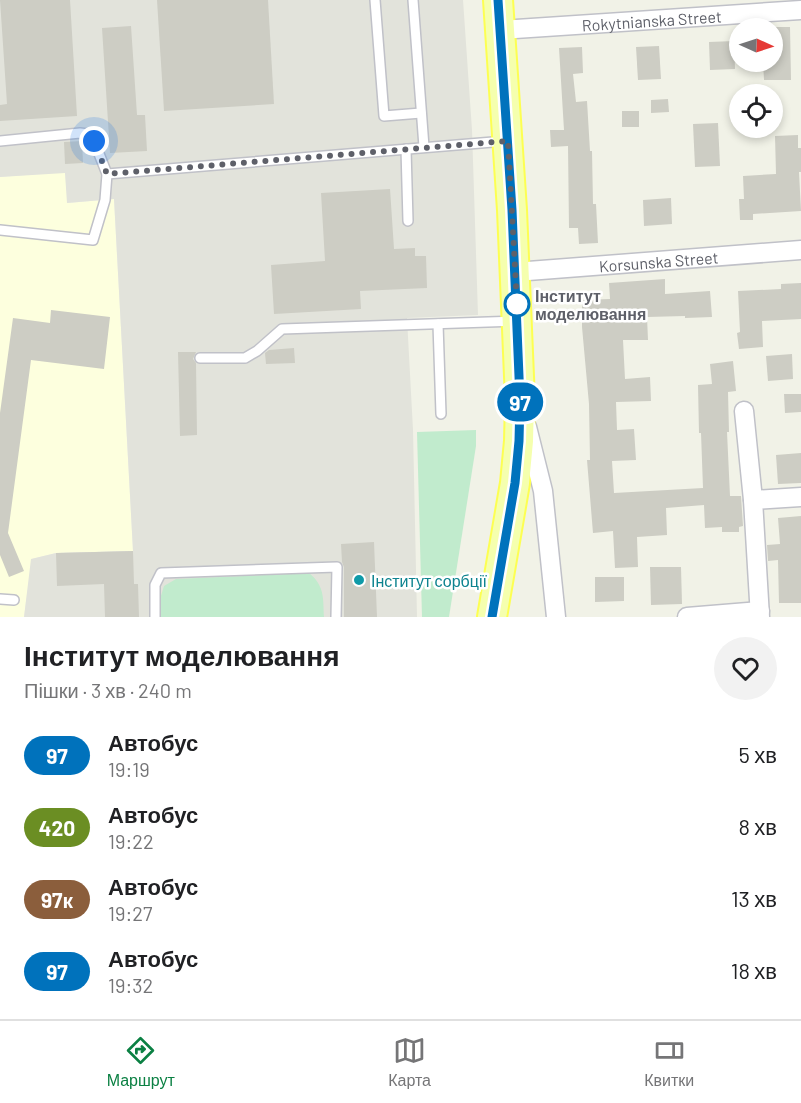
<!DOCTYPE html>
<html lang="uk">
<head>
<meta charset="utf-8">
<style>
	body { margin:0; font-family:Barlow,sans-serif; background:#f2f2f2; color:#202124; height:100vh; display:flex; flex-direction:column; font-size:22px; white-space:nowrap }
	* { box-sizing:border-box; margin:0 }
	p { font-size:20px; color:#757577 }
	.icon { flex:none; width:33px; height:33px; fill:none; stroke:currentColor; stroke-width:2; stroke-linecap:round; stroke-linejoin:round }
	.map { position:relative; height:617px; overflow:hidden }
	.panel { display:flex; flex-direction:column; background:#fff; flex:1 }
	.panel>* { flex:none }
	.badge { padding:0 12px; border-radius:20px; font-size:21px; line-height:39px }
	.needle { width:39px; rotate:93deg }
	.tools { position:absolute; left:729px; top:18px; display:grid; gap:12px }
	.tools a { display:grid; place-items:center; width:54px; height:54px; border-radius:50%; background:#fff; box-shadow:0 3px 9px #0003; font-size:30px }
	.you { position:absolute; width:30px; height:30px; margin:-15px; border:4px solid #fff; border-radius:50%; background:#1a73e8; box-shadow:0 0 0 9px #1a73e833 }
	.map>.badge { position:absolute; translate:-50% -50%; box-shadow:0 0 0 3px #fff }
	.round { display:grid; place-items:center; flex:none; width:63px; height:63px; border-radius:32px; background:#f2f2f2 }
	.overview { display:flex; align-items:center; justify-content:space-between; height:102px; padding:0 24px }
	h1 { font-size:28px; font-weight:700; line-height:45px }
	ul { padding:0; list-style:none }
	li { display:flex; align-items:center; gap:18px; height:72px; padding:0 24px }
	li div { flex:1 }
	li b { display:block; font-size:22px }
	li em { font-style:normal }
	li .badge { min-width:66px; font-weight:700; text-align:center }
	.menu { display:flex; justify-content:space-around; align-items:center; height:84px; border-top:2px solid #e0e0e0; background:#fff; font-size:16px; color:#757577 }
	.menu a { display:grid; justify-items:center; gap:3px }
	.menu .on { color:#0b8043 }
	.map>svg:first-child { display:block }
</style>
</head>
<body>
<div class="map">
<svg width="801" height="617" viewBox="0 0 801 617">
	<rect width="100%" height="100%" fill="#f1f2e7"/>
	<path fill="#fdffde" d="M 65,172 L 68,203 L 114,199 L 133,551 L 56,553 L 32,559 L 24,617 L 0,617 L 0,177 Z"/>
	<path fill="#e2e3db" d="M 0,0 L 463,0 L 472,130 L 478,315 L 407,318 L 413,430 L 417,617 L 24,617 L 31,559 L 56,553 L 133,551 L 114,199 L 67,203 L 65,173 L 0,177 Z"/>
	<g fill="#c1ebcd">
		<path d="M 476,430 L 476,446 L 449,617 L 422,617 L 417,432 Z"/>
		<path d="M 309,573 C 325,586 323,598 324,617 L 161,617 L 160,599 L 164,586 L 176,579 Z"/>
	</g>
	<g fill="#cdcdc4">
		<path d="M 0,0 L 70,0 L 77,116 L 0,121 L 0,105 L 7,104 Z"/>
		<path d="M 157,0 L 268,0 L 274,104 L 164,111 Z"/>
		<path d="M 131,26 L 137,115 L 145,115 L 147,151 L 110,153 L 102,28 Z"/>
		<path d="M 772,27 L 790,27 L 791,80 L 764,80 L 763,62 L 772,62 Z"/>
		<path d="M 734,41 L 735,69 L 710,70 L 709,42 Z"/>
		<path d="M 659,46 L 661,79 L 638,80 L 636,47 Z"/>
		<path d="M 582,47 L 583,73 L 573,74 L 576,102 L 587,101 L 590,151 L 592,151 L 593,204 L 596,204 L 598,243 L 579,244 L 578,228 L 569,228 L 568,146 L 551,147 L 550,130 L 564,130 L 559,48 Z"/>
		<path d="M 668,99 L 669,112 L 651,113 L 651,100 Z"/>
		<rect x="622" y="111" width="17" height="16"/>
		<path d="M 718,123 L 720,166 L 695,167 L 693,124 Z"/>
		<path d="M 798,135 L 798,148 L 801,148 L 801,172 L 799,172 L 801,211 L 753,214 L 753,220 L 740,220 L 739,199 L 744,199 L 743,176 L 776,174 L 775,136 Z"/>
		<path d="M 82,141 L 83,163 L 65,164 L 64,142 Z"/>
		<path d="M 390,189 L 394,249 L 415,248 L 415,256 L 426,256 L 427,288 L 360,291 L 361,309 L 274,314 L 271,265 L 325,261 L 321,193 Z"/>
		<path d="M 671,198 L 672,224 L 644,226 L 643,200 Z"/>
		<path d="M 665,279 L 665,294 L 710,291 L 712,317 L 685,318 L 685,316 L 647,317 L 648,340 L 623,340 L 625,379 L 650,377 L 651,401 L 616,402 L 617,430 L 634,429 L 636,460 L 612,461 L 614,493 L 703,488 L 701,433 L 699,433 L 698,385 L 712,384 L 710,364 L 733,361 L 736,391 L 728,392 L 729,432 L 727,432 L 730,496 L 741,496 L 743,526 L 739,527 L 739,532 L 722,532 L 722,527 L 705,528 L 704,505 L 666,508 L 667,535 L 637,537 L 638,567 L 615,568 L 613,531 L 593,533 L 587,460 L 590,460 L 589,404 L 582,327 L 582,300 L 610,299 L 609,283 Z"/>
		<path d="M 801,283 L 801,319 L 762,321 L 763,347 L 739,349 L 737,333 L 740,332 L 738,291 L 781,289 L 781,284 Z"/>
		<path d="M 51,310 L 110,317 L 104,369 L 31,360 L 8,533 L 24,571 L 9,577 L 0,555 L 0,413 L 13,318 L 50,323 Z"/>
		<path d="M 294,348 L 295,363 L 266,364 L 265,353 L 269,350 Z"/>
		<path d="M 178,352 L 196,352 L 193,359 L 196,363 L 197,435 L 180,436 Z"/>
		<path d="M 792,354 L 793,379 L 768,381 L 766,356 Z"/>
		<path d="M 784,394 L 801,394 L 801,412 L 785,413 Z"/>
		<path d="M 801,453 L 801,483 L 778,484 L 776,455 Z"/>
		<path d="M 801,516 L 801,603 L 779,603 L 778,560 L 768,561 L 767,545 L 780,544 L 778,518 Z"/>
		<path d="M 374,542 L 377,617 L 344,617 L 344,567 L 342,562 L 341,544 Z"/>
		<path d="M 133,551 L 134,584 L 138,584 L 139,617 L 105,617 L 104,584 L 57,586 L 56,553 Z"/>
		<path d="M 650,567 L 681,567 L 682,604 L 651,605 Z"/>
		<path d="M 595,577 L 624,577 L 624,601 L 595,602 Z"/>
	</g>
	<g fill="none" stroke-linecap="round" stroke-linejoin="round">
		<g stroke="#c0c1c8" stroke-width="12">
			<g id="lane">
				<path d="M 375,0 L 384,116 L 421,113"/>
				<path d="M 413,0 L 424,147"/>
				<path d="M 0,141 L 80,133 L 88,134 L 94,141 L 107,174 L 105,200 L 93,240 L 0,230"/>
				<path d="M 406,149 L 408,221"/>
				<path d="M 107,174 L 505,141"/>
				<path d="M 438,324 L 441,414"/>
				<path d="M 200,358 L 245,358 L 257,351 L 282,329 L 515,321"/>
				<path d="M 0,599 L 14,600"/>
				<path d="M 155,617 L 155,585 L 161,573 L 337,567 L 336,617"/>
			</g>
		</g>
		<g stroke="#c0c1c8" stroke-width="21">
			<g id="street">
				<path id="s1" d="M 500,30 L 801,10"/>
				<path id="s2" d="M 515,272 L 801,250"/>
				<path d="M 744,411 L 753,500 L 760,617"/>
				<path d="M 527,427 L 543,491 L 556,617"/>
				<path d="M 753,500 L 801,497"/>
				<path d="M 687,617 L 760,611"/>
			</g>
		</g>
		<g stroke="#fdff52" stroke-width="32">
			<path id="primary" d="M 492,617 L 515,483 L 519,441 L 520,400 L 512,210 L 498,0"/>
		</g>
		<use href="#lane" stroke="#fff" stroke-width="9"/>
		<use href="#street" stroke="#fff" stroke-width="18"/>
		<use href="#primary" stroke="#f5ffae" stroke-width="28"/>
	</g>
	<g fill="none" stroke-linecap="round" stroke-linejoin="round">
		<g stroke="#fff" stroke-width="14">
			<path id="line" d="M 492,617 L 515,483 L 519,441 L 520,400 L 512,210 L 498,0"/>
		</g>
		<use href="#line" stroke="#0072bc" stroke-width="9"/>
		<path stroke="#5e6069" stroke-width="6" stroke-dasharray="0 10.8" d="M 94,141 L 107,174 L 508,141 L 517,304"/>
	</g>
	<circle fill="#fff" stroke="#0072bc" stroke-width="3" cx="517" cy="304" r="12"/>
	<circle fill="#0f9aa8" stroke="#fff" stroke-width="2" cx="359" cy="580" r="6"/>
	<g text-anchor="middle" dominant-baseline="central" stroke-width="5" stroke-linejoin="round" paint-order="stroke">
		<g font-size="16" fill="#5e6069" stroke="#fff">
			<text stroke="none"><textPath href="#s1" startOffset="152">Rokytnianska Street</textPath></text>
			<text stroke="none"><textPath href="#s2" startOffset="144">Korsunska Street</textPath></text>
		</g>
		<g font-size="16" font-weight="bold" fill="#5e6069" stroke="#fff" text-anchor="start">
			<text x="535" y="295">Інститут<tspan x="535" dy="18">моделювання</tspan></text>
		</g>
		<g font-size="16" fill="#0d838f" stroke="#fff" text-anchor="start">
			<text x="371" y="580">Інститут сорбції</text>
		</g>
	</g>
</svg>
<div class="tools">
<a><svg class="needle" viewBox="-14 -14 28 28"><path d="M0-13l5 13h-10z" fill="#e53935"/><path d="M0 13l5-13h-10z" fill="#757577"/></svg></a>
<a><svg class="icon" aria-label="locate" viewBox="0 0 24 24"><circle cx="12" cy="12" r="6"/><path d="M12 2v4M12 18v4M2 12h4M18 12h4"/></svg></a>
</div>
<div class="you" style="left:94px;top:141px"></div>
<b class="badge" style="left:520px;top:402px;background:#0072bc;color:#fff">97</b>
</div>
<section class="panel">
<div class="overview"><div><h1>Інститут моделювання</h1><p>Пішки · 3 хв · 240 m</p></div><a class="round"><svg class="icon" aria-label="heart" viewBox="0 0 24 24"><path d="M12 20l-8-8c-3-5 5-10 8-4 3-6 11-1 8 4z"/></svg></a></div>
<ul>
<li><span class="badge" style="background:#0072bc;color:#fff">97</span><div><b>Автобус</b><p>19:19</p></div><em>5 хв</em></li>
<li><span class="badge" style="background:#6b8e23;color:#fff">420</span><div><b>Автобус</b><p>19:22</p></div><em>8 хв</em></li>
<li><span class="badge" style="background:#8b5e3c;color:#fff">97к</span><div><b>Автобус</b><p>19:27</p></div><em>13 хв</em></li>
<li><span class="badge" style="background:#0072bc;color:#fff">97</span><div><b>Автобус</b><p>19:32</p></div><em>18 хв</em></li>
</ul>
</section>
<nav class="menu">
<a class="on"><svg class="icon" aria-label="directions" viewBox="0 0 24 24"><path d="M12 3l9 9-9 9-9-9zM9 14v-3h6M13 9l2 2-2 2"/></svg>Маршрут</a>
<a><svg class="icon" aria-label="map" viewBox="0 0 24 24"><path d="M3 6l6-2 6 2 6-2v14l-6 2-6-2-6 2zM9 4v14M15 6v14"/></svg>Карта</a>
<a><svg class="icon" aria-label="tickets" viewBox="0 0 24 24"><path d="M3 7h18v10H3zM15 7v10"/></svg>Квитки</a>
</nav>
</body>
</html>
